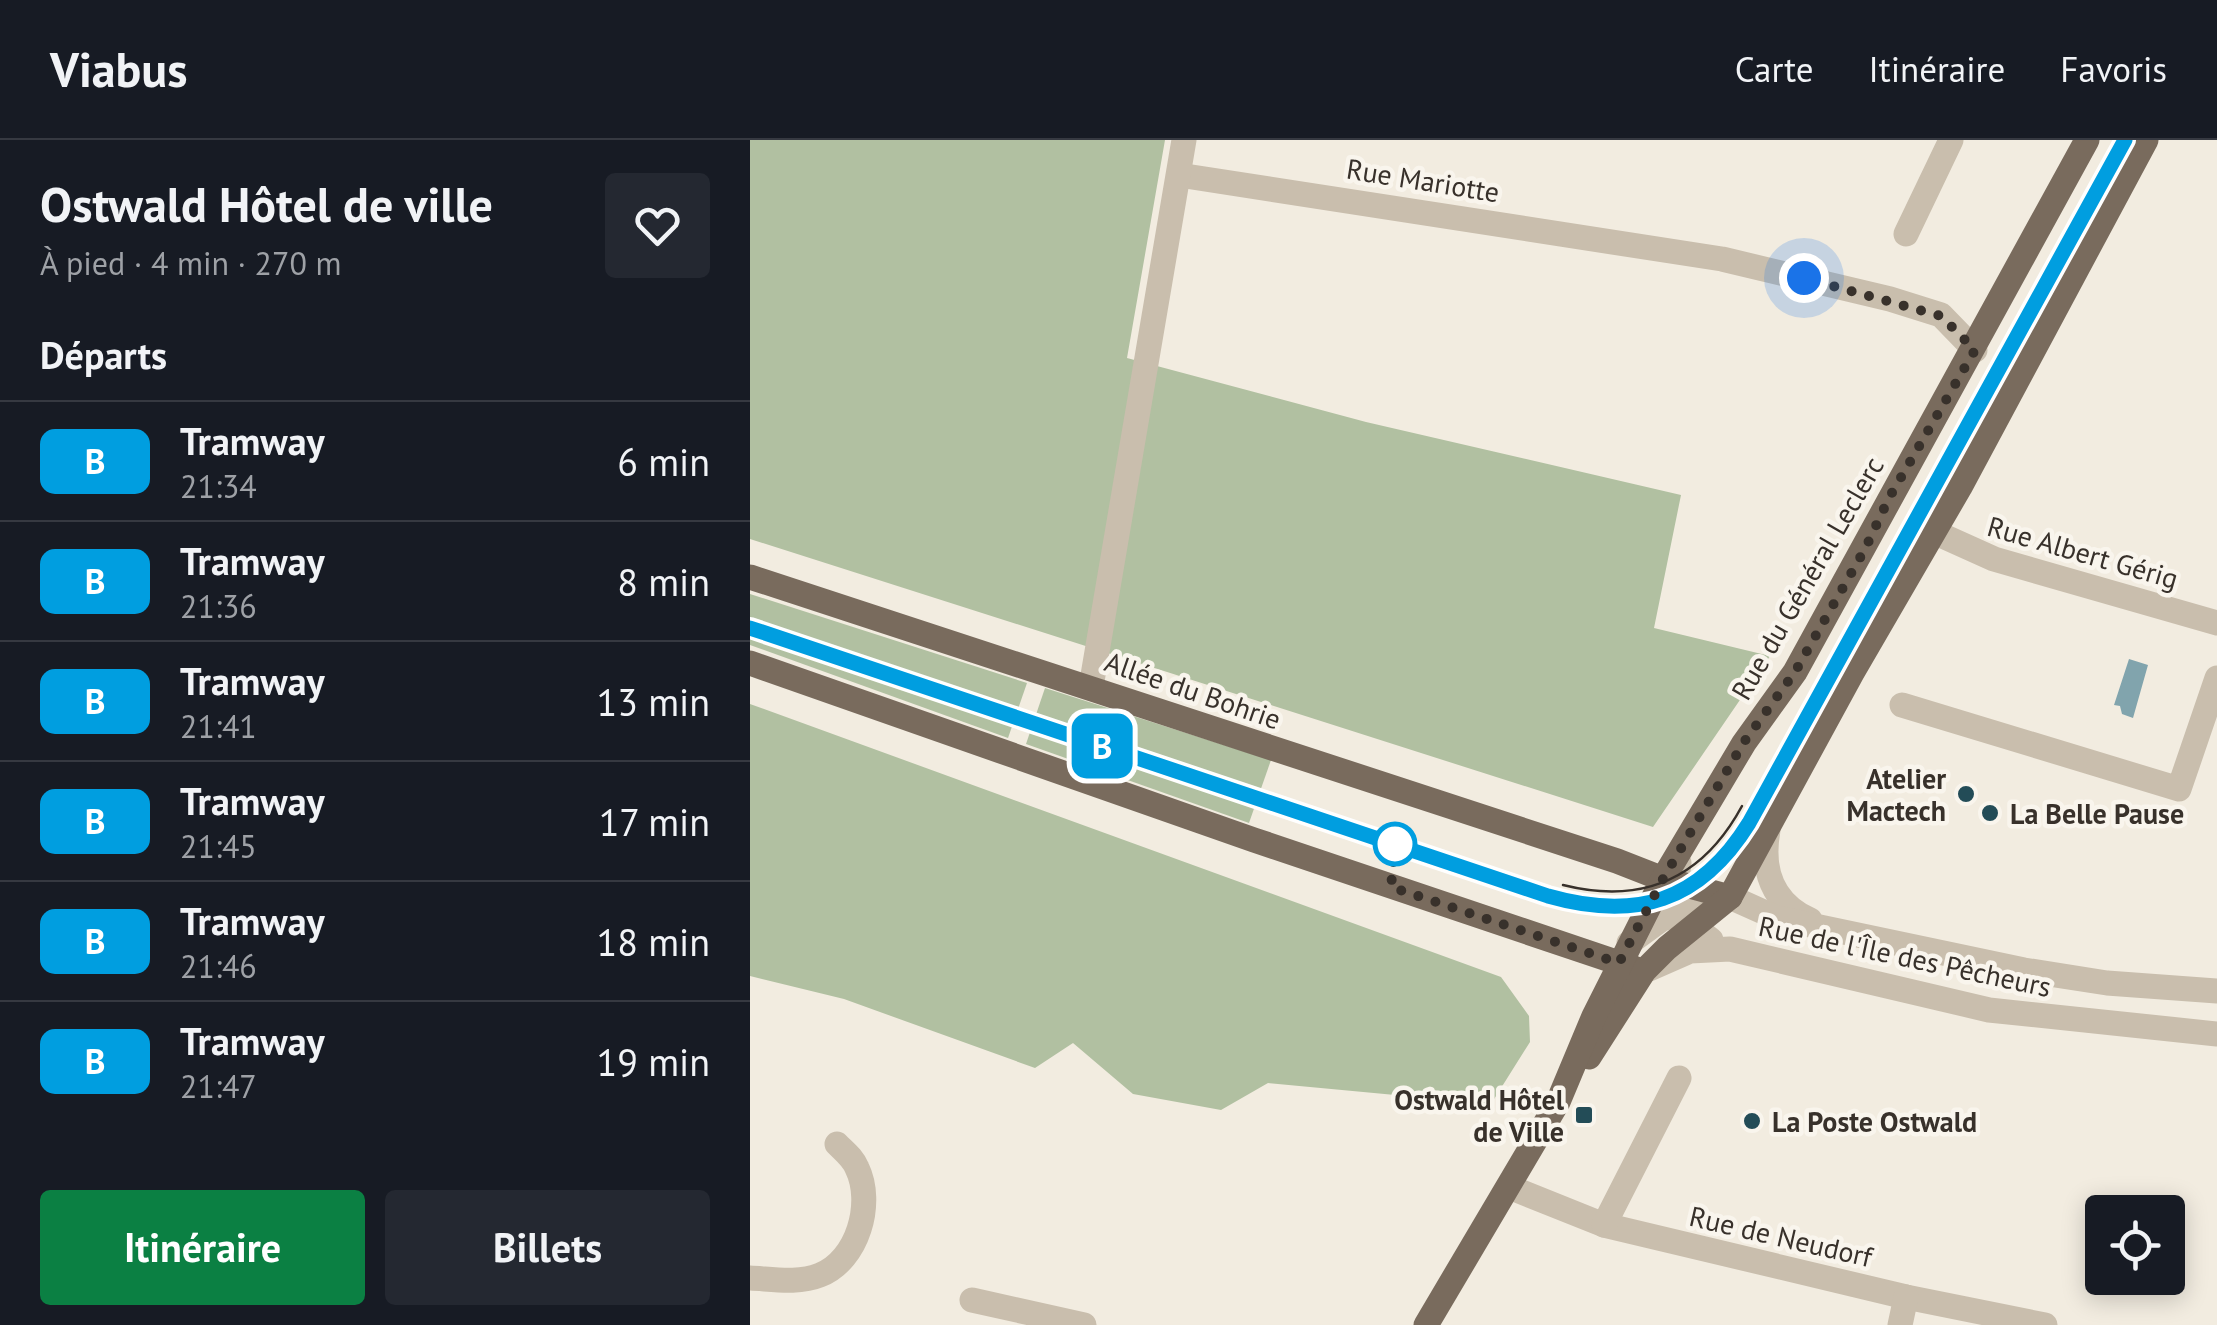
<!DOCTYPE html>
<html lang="fr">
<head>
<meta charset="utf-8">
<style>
	body { margin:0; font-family:"PT Sans",sans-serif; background:#242831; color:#f1f3f6; height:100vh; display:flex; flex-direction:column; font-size:38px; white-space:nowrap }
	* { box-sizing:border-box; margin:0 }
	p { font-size:32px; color:#9ea1a6 }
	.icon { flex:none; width:55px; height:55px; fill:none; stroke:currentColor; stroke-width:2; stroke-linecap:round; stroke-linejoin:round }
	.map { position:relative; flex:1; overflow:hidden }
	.side { display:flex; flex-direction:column; background:#171b24; width:750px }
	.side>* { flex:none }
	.badge { padding:0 20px; border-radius:15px; font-size:35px; line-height:65px }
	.tools { position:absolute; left:1335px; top:1055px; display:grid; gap:20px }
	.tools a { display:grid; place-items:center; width:100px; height:100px; border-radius:10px; background:#171b24; box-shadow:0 5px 25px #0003; font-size:50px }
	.you { position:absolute; width:50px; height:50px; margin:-25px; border:8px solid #fff; border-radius:50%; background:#1a73e8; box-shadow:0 0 0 15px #1a73e833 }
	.map>.badge { position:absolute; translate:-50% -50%; box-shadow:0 0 0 5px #fff }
	h2 { padding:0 40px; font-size:38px; line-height:90px }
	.round { display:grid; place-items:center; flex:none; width:105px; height:105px; border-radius:10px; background:#242831 }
	.headline { display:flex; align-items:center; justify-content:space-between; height:170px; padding:0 40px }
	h1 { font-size:48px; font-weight:800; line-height:75px }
	.button { display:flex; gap:20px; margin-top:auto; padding:20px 40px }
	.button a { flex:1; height:115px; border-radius:10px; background:#0b8043; color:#fff; font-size:40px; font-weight:800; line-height:115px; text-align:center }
	.button a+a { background:#242831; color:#f1f3f6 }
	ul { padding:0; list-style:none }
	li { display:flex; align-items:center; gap:30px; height:120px; padding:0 40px; border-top:2px solid #363941 }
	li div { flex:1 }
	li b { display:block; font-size:38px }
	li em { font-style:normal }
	li .badge { min-width:110px; font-weight:700; text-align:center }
	header { display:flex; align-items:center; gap:60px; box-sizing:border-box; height:140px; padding:0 50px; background:#171b24; border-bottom:2px solid #363941 }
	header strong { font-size:48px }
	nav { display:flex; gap:55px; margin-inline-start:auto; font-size:35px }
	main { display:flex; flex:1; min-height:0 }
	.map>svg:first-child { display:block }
</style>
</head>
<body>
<header>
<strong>Viabus</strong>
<nav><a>Carte</a><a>Itinéraire</a><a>Favoris</a></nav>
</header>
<main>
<section class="side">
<div class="headline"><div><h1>Ostwald Hôtel de ville</h1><p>À pied · 4 min · 270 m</p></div><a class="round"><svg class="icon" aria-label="heart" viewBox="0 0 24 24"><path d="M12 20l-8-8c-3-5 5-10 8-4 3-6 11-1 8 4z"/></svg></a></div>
<h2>Départs</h2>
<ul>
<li><span class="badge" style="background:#009ee0;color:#fff">B</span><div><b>Tramway</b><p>21:34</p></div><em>6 min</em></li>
<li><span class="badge" style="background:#009ee0;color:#fff">B</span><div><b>Tramway</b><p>21:36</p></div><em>8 min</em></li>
<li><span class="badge" style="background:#009ee0;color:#fff">B</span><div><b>Tramway</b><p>21:41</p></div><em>13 min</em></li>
<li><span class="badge" style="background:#009ee0;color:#fff">B</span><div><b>Tramway</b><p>21:45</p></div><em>17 min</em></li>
<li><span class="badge" style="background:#009ee0;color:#fff">B</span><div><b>Tramway</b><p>21:46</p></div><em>18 min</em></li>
<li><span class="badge" style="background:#009ee0;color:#fff">B</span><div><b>Tramway</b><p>21:47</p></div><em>19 min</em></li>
</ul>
<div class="button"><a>Itinéraire</a><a>Billets</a></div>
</section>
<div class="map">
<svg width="1467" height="1185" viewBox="0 0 1467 1185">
	<rect width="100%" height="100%" fill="#f2ece0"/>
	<g fill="#b1c0a1">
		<path d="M 0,0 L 415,0 L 377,218 L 616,282 L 931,355 L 904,488 L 1020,516 L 903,687 L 0,399 Z"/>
		<path d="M 0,454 L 277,543 L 258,598 L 0,505 Z"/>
		<path d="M 295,548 L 521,620 L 499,683 L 276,604 Z"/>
		<path d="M 0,564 L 751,837 L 779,876 L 780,902 L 741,964 L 518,943 L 471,970 L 383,954 L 323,903 L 285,928 L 94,859 L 0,836 Z"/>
	</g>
	<path fill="#81a4ad" d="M 1379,519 L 1398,525 L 1383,578 L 1372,574 L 1370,566 L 1364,565 Z"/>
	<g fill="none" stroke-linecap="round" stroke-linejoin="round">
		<g stroke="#c9bead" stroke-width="25">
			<path d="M 429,35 L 972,119 L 1140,159 L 1191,175 L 1225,210"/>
			<path d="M 1156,94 L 1201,0"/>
			<path d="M 1184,392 L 1244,419 L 1467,483"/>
			<path d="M 341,547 L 434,0"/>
			<path d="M 1152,565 L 1429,649 L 1467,538"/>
			<path d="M 1018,690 C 1011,729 1022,763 1060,780"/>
			<path d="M 929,723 C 923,757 933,780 961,800"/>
			<path d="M 980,757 L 1027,778 L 1274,830 L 1357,843 L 1467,851"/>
			<path d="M 879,803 L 912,779 L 949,767"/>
			<path d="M 899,829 L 940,811 L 980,809 L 1239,870 L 1467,894"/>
			<path d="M 759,1047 L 854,1085 L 1156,1157 L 1295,1185"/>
			<path d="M 854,1085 L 929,938"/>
			<path d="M 0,1138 C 22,1139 48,1144 70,1135 C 108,1120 124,1063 107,1028 C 103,1018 95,1012 87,1004"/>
			<path d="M 222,1160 L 334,1185"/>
			<path d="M 1150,1185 L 1156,1157"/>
		</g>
		<g stroke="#796b5d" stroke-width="25">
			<path d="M 0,437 L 867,721 L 913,739 L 980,757"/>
			<path d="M 0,523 L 504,700 L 884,828"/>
			<path d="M 839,917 L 894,831 L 917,808 L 980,757 L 1102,533 L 1210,347 L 1396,0"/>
			<path d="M 676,1185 L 808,962 L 844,876 L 913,739 L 994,603 L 1045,532 L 1337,0"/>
		</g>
		<g stroke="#38312b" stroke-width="2.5">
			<path d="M 0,488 L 799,756 C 887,781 950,763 999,683 L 1375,0"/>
			<path d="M 813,745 C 893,765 953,738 992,666"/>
		</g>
	</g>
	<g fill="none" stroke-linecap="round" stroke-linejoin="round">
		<g stroke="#fff" stroke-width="22">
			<path id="line" d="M 0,488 L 798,756 C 886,781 950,762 999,683 L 1375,0"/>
		</g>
		<use href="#line" stroke="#009ee0" stroke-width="15"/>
		<path stroke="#38312b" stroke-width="10" stroke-dasharray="0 18" d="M 645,704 L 641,747 L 869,823 L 913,739 L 994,602 L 1045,532 L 1115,409 L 1139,358 L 1225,210 L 1191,176 L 1054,138"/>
	</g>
	<g fill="#234c57" stroke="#f9f5ed" stroke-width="4">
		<circle cx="1216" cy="654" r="10"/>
		<circle cx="1240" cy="673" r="10"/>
		<rect x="824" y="965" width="20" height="20" rx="5"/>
		<circle cx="1002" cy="981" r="10"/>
	</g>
	<circle fill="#fff" stroke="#009ee0" stroke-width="5" cx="645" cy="704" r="20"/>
	<g text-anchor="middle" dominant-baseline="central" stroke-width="9" stroke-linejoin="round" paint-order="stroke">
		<g font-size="28" fill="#38312b" stroke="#f9f5ed">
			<text transform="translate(673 40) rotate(9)">Rue Mariotte</text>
			<text transform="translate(1333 412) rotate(16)">Rue Albert Gérig</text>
			<text transform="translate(1057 438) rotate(-60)">Rue du Général Leclerc</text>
			<text transform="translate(443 550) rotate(19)">Allée du Bohrie</text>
			<text transform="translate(1155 816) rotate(12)">Rue de l'Île des Pêcheurs</text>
			<text transform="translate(1031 1096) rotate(13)">Rue de Neudorf</text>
		</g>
		<g font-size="28" font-weight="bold" fill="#38312b" stroke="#f9f5ed" text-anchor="end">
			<text x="1196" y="638">Atelier<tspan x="1196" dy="32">Mactech</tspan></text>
			<text x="1260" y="673" text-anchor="start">La Belle Pause</text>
			<text x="814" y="959">Ostwald Hôtel<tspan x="814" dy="32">de Ville</tspan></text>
			<text x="1022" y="981" text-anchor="start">La Poste Ostwald</text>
		</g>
	</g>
</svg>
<div class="tools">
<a><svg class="icon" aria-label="locate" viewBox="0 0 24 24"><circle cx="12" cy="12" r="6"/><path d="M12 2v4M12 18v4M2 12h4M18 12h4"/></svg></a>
</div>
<div class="you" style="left:1054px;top:138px"></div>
<b class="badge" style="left:352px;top:606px;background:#009ee0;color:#fff">B</b>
</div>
</main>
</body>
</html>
